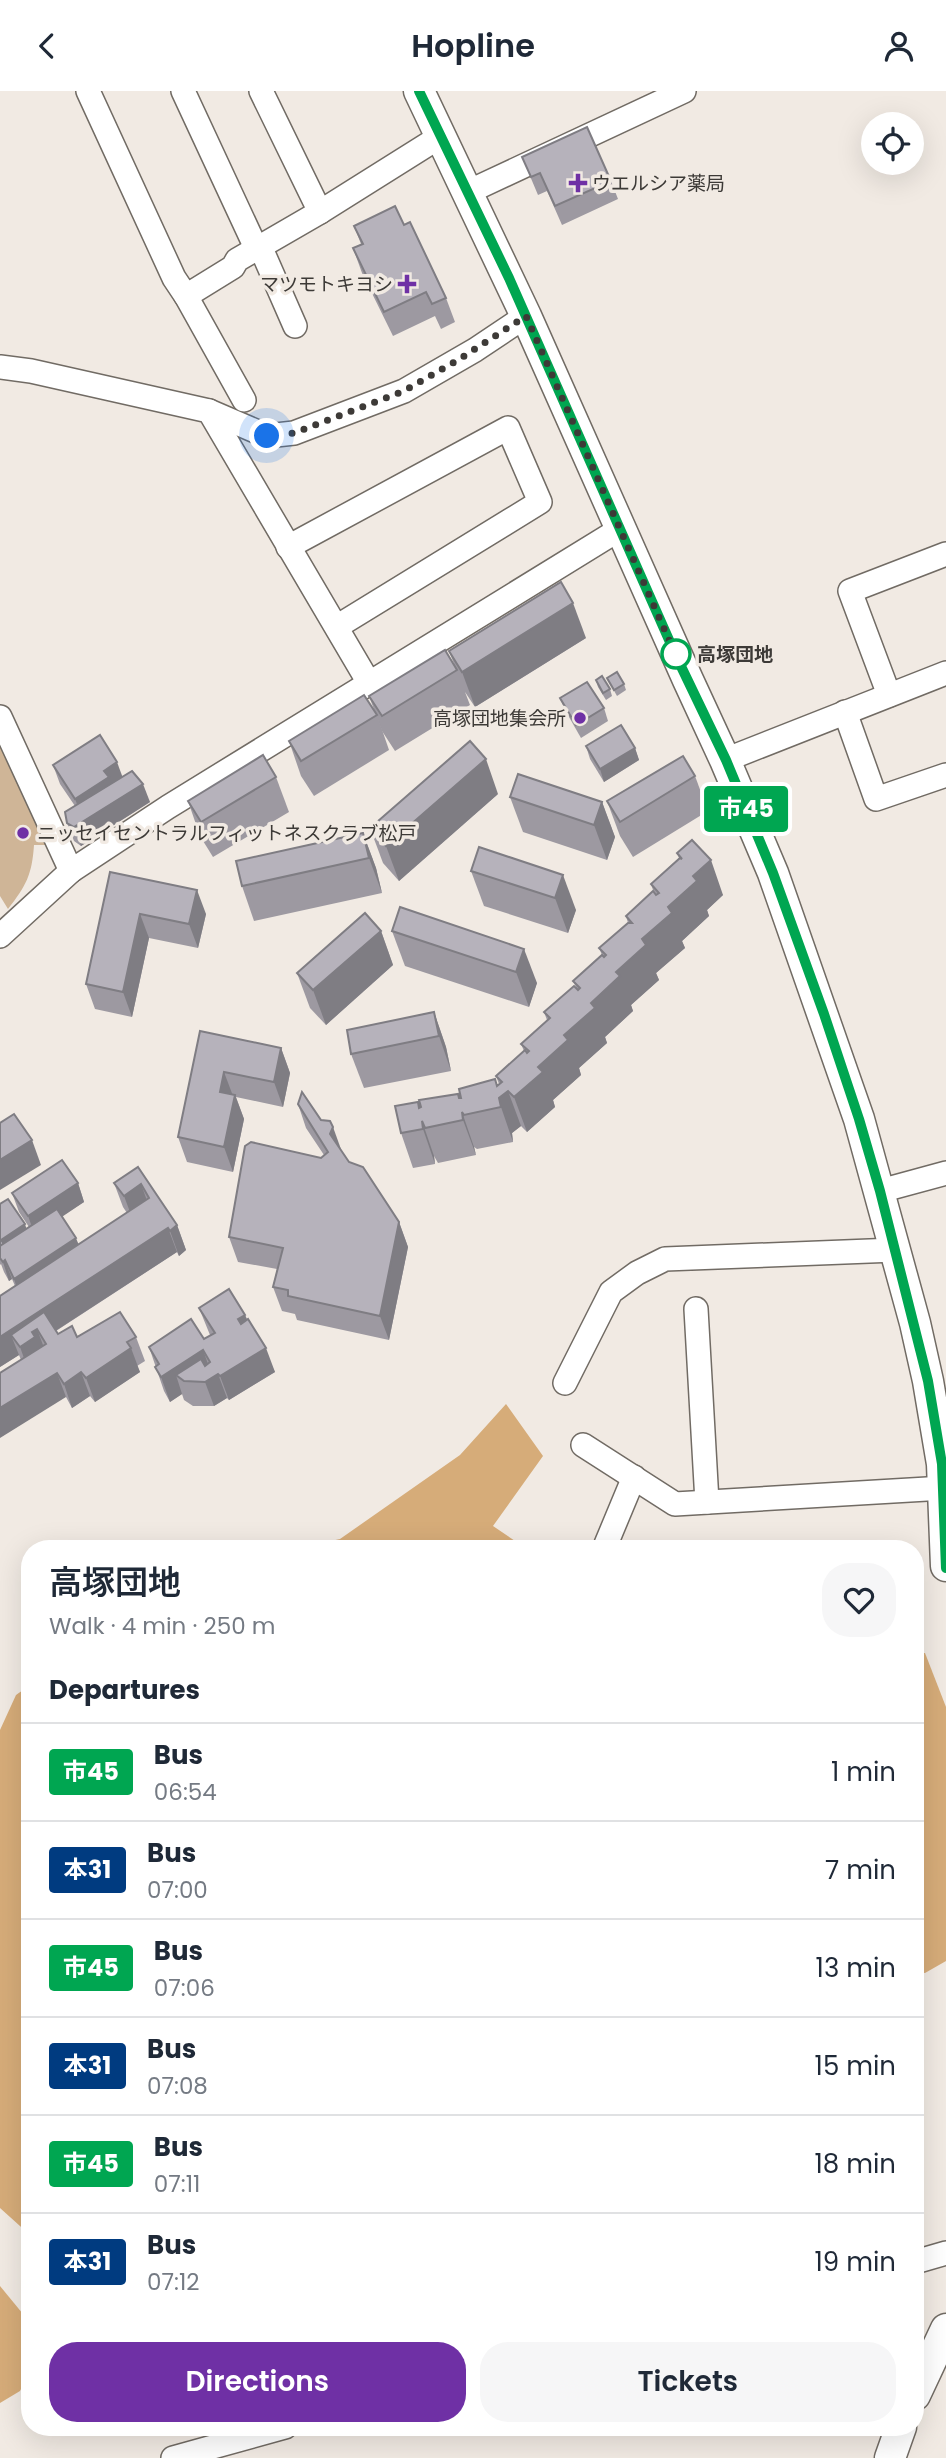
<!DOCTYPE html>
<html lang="en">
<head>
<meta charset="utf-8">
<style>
	body { margin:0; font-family:Poppins,"Noto Sans JP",sans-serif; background:#f6f6f7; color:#1f2937; height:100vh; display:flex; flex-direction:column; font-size:26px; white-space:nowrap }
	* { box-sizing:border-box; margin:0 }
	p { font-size:23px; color:#747a83 }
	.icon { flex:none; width:38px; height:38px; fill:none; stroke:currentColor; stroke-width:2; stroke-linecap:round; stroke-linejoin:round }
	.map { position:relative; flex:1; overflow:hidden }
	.side { position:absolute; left:21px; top:1449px; width:903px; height:896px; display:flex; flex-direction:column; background:#fff; border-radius:28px; box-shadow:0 7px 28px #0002 }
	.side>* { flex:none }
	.badge { padding:0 14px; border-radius:5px; font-size:24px; line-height:46px }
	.buttons { position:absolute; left:861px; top:21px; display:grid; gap:14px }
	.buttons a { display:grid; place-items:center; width:63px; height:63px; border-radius:50%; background:#fff; box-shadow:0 7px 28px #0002; font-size:35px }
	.you { position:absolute; width:35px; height:35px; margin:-18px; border:5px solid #fff; border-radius:50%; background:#1a73e8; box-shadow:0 0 0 10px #1a73e833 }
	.map>.badge { position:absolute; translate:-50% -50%; box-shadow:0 0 0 4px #fff }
	h2 { padding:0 28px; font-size:26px; line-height:63px }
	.round { display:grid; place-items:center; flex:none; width:74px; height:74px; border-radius:28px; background:#f6f6f7 }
	.summary { display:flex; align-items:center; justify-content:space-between; height:119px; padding:0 28px }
	h1 { font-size:33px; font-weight:600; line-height:52px }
	.action { display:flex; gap:14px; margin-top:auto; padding:14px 28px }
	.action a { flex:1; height:80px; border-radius:28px; background:#6f30a5; color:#fff; font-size:28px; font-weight:600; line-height:80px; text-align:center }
	.action a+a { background:#f6f6f7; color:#1f2937 }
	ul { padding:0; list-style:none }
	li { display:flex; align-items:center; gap:21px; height:98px; padding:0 28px; border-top:2px solid #e0e1e3 }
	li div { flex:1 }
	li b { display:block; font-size:26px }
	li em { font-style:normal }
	li .badge { min-width:77px; font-weight:700; text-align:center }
	header { display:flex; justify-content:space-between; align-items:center; height:91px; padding:0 28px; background:#fff; font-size:32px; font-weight:600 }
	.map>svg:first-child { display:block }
</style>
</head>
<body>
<header><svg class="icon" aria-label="back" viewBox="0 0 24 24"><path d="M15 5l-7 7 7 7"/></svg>Hopline<svg class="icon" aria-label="person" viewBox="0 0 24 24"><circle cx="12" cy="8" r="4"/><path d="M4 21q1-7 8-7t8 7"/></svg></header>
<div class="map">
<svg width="946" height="2367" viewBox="0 0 946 2367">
	<rect width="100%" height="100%" fill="#f1eae3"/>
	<path fill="#cfb597" d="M 0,647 L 48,754 L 34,754 C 32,784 26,795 8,818 L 0,805 Z"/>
	<g fill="#d6ac79">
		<path d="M 506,1313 L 543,1365 L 493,1435 L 527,1458 L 295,1458 L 340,1448 L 460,1364 Z"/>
		<path d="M 915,1562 L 925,1562 L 946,1616 L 946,1870 L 925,1882 L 915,1881 Z"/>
		<path d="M 30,1594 L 30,1871 L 26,1879 L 30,1885 L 30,2144 L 0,2117 L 0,1639 L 16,1604 Z"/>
		<path d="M 0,2195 L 23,2223 L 30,2243 L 30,2281 L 20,2300 L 0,2312 Z"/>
	</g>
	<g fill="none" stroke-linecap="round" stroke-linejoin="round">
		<g stroke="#716b64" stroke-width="26">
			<g id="minor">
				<path d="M 88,0 L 174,187 L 186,205 L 244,309"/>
				<path d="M 183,0 L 256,157"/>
				<path d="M 261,0 L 320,121"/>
				<path d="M 468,101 L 684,0"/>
				<path d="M 260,155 L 295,235"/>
				<path d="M 186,205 L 233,176 L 237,169 L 320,121 L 441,45"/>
				<path d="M 0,276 L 31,280 L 209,320 L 369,592"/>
				<path d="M 209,320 L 267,345 L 294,342 L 404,300 L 475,259 L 526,225"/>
				<path d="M 288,456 L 508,337 L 540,411 L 338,535"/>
				<path d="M 889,604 L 850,500 L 946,463"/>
				<path d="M 845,621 L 876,708 L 946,684"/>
				<path d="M 0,626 L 71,780"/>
				<path d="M 725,669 L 946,582"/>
				<path d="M 0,845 L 71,780 L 168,716 L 620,438"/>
				<path d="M 880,1100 L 946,1082"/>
				<path d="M 696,1218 L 707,1411"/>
				<path d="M 565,1292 L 611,1201 L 637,1182 L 665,1168 L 895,1159"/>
				<path d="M 583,1354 L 675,1413 L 944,1397"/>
				<path d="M 604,1458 L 634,1386"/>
				<path d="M 915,2171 L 946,2162"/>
				<path d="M 173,2367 L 285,2336"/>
			</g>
		</g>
		<g stroke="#716b64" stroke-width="33">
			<g id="major">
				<path d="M 419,0 L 526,225 L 688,589 L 725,669 L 773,782 L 859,1028 L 915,1232 L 928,1290 L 942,1373 L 946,1475"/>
				<path d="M 915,2304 L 946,2238"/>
				<path d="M 890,2367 L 901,2336"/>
			</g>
		</g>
		<use href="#minor" stroke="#fff" stroke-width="23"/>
		<use href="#major" stroke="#fff" stroke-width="30"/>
	</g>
	<g fill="#9d99a1">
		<path d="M 522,66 L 611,90 L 618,108 L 562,134 L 547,100 L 538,104 Z"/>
		<path d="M 404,134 L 446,207 L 455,231 L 441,238 L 435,225 L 393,245 L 362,182 L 353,157 L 361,153 L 354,135 Z"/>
		<path d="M 586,547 L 475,616 L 465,601 L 470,614 L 395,660 L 382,640 L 369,605 L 454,573 L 449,560 Z"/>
		<path d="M 607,587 L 624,593 L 626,599 L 617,605 Z"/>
		<path d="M 596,589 L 610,598 L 612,605 L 606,609 L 598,596 Z"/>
		<path d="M 560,607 L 604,617 L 608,630 L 581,647 L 565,619 Z"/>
		<path d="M 377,624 L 389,659 L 314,705 L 301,685 L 289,650 Z"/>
		<path d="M 586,655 L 635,657 L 639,669 L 604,691 L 590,668 Z"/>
		<path d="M 53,674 L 122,686 L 150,711 L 81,755 L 74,750 L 67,732 L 75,715 L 60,693 Z"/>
		<path d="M 695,685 L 708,720 L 633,766 L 620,745 L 607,710 Z"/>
		<path d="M 276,686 L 289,721 L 213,766 L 200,745 L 188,710 Z"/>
		<path d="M 498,703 L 399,790 L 383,772 L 370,737 Z"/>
		<path d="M 510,706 L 602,711 L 615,746 L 607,769 L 523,741 Z"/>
		<path d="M 363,742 L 376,777 L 382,802 L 254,830 L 242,795 Z"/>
		<path d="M 479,756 L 576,819 L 568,842 L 484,815 L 471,780 Z"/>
		<path d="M 677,762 L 723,804 L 707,819 L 709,825 L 682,850 L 685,857 L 656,882 L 659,889 L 631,914 L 633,920 L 605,946 L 607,952 L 579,977 L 581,984 L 553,1009 L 555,1016 L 527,1041 L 521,1035 L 512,1042 L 513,1051 L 477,1058 L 474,1056 L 476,1064 L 438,1072 L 434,1065 L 435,1073 L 413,1077 L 401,1042 L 420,1017 L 460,1007 L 498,995 L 499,993 L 496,985 L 524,960 L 521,953 L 547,929 L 544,921 L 576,896 L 573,890 L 602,864 L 599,857 L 628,832 L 626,825 L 654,802 L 651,793 L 679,767 Z"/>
		<path d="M 110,781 L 206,823 L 198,857 L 149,847 L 132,926 L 95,918 L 86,893 Z"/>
		<path d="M 400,816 L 537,892 L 529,916 L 405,875 L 392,840 Z"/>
		<path d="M 381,840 L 393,874 L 326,934 L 310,917 L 297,882 Z"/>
		<path d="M 434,921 L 446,956 L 451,980 L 364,997 L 351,963 Z"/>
		<path d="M 200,940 L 281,957 L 290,982 L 283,1016 L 236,1006 L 244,1028 L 233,1081 L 187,1071 L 178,1046 Z"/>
		<path d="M 298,1013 L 342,1061 L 349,1071 L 399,1131 L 408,1156 L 389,1249 L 297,1229 L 295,1223 L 282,1220 L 273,1196 L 277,1178 L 238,1171 L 229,1146 L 324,1064 L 306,1037 Z"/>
		<path d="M 138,1076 L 177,1134 L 186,1159 L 179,1165 L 177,1161 L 56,1240 L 58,1243 L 77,1246 L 136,1246 L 145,1270 L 137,1275 L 140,1281 L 95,1311 L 90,1305 L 72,1317 L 66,1306 L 21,1269 L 19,1264 L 0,1276 L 15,1195 L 12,1188 L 9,1190 L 4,1181 L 1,1173 L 0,1174 L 0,1113 L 27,1138 L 29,1136 L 19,1121 L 12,1102 L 78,1092 L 84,1111 L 62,1125 L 79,1154 L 127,1122 L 123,1116 L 114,1092 Z"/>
		<path d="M 199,1217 L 245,1224 L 275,1281 L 229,1309 L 227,1307 L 214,1315 L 193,1315 L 184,1309 L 182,1303 L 170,1311 L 164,1300 L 149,1256 L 204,1248 L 210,1244 Z"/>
	</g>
	<g fill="#7f7d83">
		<path d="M 573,512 L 586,547 L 475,616 L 462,581 Z"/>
		<path d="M 635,657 L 639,669 L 604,691 L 600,678 Z"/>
		<path d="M 486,668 L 498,703 L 399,790 L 386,755 Z"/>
		<path d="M 117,671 L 124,690 L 82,726 L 75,708 L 104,680 Z"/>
		<path d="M 143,693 L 150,711 L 81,755 L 74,736 Z"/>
		<path d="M 602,711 L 615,746 L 607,769 L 594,734 Z"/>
		<path d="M 363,742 L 376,777 L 382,802 L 369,767 Z"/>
		<path d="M 711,769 L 723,804 L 707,819 L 709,825 L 682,850 L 685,857 L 656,882 L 659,889 L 631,914 L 633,920 L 605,946 L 607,952 L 579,977 L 581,984 L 553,1009 L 555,1016 L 527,1041 L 514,1006 L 693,785 Z"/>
		<path d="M 563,784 L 576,819 L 568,842 L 555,807 Z"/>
		<path d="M 197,799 L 206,823 L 198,857 L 189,833 Z"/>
		<path d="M 140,823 L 149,847 L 132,926 L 123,901 Z"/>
		<path d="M 381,840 L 393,874 L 326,934 L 313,899 Z"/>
		<path d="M 524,858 L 537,892 L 529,916 L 516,881 Z"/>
		<path d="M 434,921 L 446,956 L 451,980 L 439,945 Z"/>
		<path d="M 281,957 L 290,982 L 283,1016 L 274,991 Z"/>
		<path d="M 224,981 L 233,1005 L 220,1001 Z"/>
		<path d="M 508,1000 L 521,1035 L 512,1042 L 513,1051 L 501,1016 L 499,1007 Z"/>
		<path d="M 235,1004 L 244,1028 L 233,1081 L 224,1056 Z"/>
		<path d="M 462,1021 L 474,1056 L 476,1064 L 463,1029 Z"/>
		<path d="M 422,1030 L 434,1065 L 435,1073 L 423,1038 Z"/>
		<path d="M 333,1036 L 342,1061 L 330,1043 Z"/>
		<path d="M 32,1049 L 41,1074 L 0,1099 L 0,1069 Z"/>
		<path d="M 78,1092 L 84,1111 L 35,1144 L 28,1125 Z"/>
		<path d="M 141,1093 L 150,1118 L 133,1129 L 124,1105 Z"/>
		<path d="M 399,1131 L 408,1156 L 389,1249 L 380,1225 Z"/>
		<path d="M 25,1133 L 29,1146 L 5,1170 L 12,1188 L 9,1190 L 3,1171 L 1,1149 Z"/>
		<path d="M 177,1134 L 186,1159 L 179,1165 L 170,1140 Z"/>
		<path d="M 168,1137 L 177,1161 L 43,1248 L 37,1238 L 46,1262 L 29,1281 L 20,1256 L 11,1244 L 19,1264 L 0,1276 L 0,1246 Z"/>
		<path d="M 76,1147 L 83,1165 L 20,1206 L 14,1188 Z"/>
		<path d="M 245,1224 L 254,1248 L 247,1253 L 238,1228 Z"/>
		<path d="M 131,1257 L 140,1281 L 95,1311 L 86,1287 Z"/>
		<path d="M 266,1257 L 275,1281 L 229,1309 L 220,1285 Z"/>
		<path d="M 203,1259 L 212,1284 L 176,1284 L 182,1303 L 170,1311 L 161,1286 Z"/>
		<path d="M 81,1281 L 90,1305 L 72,1317 L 64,1293 Z"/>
		<path d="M 57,1282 L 66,1306 L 0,1347 L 0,1317 Z"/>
		<path d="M 218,1283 L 227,1307 L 214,1315 L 205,1291 Z"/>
	</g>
	<g fill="#b6b2bb" stroke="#7f7d83" stroke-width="2">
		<path d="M 587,36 L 611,90 L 555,115 L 540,82 L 531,86 L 522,66 Z"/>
		<path d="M 395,115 L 404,134 L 410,131 L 446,207 L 432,213 L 426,201 L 384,221 L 353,157 L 363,153 L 354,135 Z"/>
		<path d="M 561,491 L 573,512 L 462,581 L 449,560 Z"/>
		<path d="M 445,559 L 457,579 L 382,625 L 369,605 Z"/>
		<path d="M 617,581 L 624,593 L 614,599 L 607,587 Z"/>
		<path d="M 602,585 L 610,598 L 603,602 L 596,589 Z"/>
		<path d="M 587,591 L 604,617 L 576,634 L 560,607 Z"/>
		<path d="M 364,604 L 377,624 L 301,670 L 289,650 Z"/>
		<path d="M 621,634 L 635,657 L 600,678 L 586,655 Z"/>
		<path d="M 100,644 L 117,671 L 104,680 L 109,686 L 75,708 L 53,674 Z"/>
		<path d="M 470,650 L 486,668 L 386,755 L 370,737 Z"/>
		<path d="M 263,664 L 276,686 L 201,731 L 188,710 Z"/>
		<path d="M 683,665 L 695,685 L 620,731 L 607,710 Z"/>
		<path d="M 132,680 L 143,693 L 74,736 L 67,732 L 65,721 Z"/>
		<path d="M 518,683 L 602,711 L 594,734 L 510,706 Z"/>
		<path d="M 363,742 L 369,767 L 242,795 L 236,770 Z"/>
		<path d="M 692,749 L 711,769 L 693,785 L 697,790 L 668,816 L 672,822 L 642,848 L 646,854 L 616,881 L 620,885 L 591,912 L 595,917 L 564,944 L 568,949 L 538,976 L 543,981 L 514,1006 L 508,1000 L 499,1007 L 501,1016 L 464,1024 L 462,1021 L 463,1029 L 425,1037 L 422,1030 L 423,1038 L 401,1042 L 395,1015 L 418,1011 L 419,1017 L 421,1016 L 419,1009 L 458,1003 L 459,1007 L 461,1007 L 459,998 L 495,988 L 497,995 L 502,991 L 496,985 L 525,959 L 527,962 L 529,960 L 521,953 L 550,927 L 544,921 L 574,895 L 578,899 L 580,897 L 573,890 L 602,864 L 604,866 L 606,864 L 599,857 L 628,832 L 632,832 L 626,825 L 653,800 L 656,804 L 659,802 L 651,793 L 680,767 L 682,768 L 677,762 Z"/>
		<path d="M 479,756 L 563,784 L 555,807 L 471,780 Z"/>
		<path d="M 110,781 L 197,799 L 189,833 L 140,823 L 123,901 L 86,893 Z"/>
		<path d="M 400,816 L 524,858 L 516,881 L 392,840 Z"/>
		<path d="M 365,822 L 381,840 L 313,899 L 297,882 Z"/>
		<path d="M 434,921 L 439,945 L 351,963 L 347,939 Z"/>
		<path d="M 200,940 L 281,957 L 274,991 L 224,981 L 220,1001 L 235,1004 L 224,1056 L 178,1046 Z"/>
		<path d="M 302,1001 L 321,1029 L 330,1030 L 333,1036 L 330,1043 L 349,1071 L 363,1076 L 399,1131 L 380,1225 L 288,1205 L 288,1199 L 273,1196 L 283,1157 L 229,1146 L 245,1055 L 251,1051 L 321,1067 L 328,1061 L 298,1013 Z"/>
		<path d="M 14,1023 L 32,1049 L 0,1069 L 0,1032 Z"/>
		<path d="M 62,1069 L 78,1092 L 28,1125 L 12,1102 Z"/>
		<path d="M 138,1076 L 177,1134 L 170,1140 L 168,1137 L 0,1246 L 0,1205 L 149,1107 L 141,1093 L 124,1105 L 114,1092 Z"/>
		<path d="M 8,1108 L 25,1133 L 1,1149 L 4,1153 L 0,1155 L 0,1113 Z"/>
		<path d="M 57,1118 L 76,1147 L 14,1188 L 5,1169 L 3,1171 L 0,1167 L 0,1155 Z"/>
		<path d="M 229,1198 L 245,1224 L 238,1228 L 241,1233 L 248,1228 L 266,1257 L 220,1285 L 218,1283 L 205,1291 L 184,1290 L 176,1284 L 201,1268 L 205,1275 L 210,1271 L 203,1259 L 161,1286 L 155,1276 L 159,1273 L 149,1256 L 191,1228 L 204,1248 L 215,1242 L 199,1217 Z"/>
		<path d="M 44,1221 L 58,1243 L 72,1235 L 77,1246 L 120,1221 L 136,1246 L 127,1251 L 131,1257 L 86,1287 L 81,1281 L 64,1293 L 57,1282 L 0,1317 L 0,1282 L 46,1253 L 37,1238 L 32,1241 L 35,1246 L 20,1256 L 11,1244 Z"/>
	</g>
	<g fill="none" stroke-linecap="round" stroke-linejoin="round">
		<g stroke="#fff" stroke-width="16">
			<path id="line" d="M 419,0 L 509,187 L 677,567 L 726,669 L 773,782 L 824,923 L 859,1028 L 880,1100 L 928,1290 L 942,1373 L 946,1477"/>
		</g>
		<use href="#line" stroke="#00a651" stroke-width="10"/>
		<path stroke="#3d3a37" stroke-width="7" stroke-dasharray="0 12.6" d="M 267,345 L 294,342 L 404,300 L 458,269 L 526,225 L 677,567 L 676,563"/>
	</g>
	<g fill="#6f30a5" stroke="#f1eae3" stroke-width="2.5">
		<path d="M574.5 81.5h7v7h7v7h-7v7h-7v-7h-7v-7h7z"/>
		<path d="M403.5 182.5h7v7h7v7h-7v7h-7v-7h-7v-7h7z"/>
		<circle cx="580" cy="627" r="7"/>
		<circle cx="23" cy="742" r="7"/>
	</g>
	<circle fill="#fff" stroke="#00a651" stroke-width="3.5" cx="676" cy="563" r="14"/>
	<g text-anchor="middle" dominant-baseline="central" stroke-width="7" stroke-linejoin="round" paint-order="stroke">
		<g font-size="19" fill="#3d3a37" stroke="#f1eae3" text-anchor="start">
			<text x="592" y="92">ウエルシア薬局</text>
			<text x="393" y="193" text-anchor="end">マツモトキヨシ</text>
			<text x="566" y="627" text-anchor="end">高塚団地集会所</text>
			<text x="37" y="742">ニッセイセントラルフィットネスクラブ松戸</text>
		</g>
		<g font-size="19" font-weight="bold" fill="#3d3a37" stroke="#f1eae3" text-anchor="start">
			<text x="697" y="563">高塚団地</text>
		</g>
	</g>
</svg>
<div class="buttons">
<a><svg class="icon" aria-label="locate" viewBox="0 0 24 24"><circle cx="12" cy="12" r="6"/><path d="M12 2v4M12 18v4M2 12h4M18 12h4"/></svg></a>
</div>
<div class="you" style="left:267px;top:345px"></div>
<b class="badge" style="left:746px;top:718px;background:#00a651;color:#fff">市45</b>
<section class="side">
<div class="summary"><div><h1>高塚団地</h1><p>Walk · 4 min · 250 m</p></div><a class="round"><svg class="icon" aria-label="heart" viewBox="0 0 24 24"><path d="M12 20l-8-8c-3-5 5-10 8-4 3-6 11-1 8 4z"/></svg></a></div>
<h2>Departures</h2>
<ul>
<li><span class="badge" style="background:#00a651;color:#fff">市45</span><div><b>Bus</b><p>06:54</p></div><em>1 min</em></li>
<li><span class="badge" style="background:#003b80;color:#fff">本31</span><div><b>Bus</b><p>07:00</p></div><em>7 min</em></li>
<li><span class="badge" style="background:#00a651;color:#fff">市45</span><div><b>Bus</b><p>07:06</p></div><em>13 min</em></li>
<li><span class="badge" style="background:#003b80;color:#fff">本31</span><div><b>Bus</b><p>07:08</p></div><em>15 min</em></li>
<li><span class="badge" style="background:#00a651;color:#fff">市45</span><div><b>Bus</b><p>07:11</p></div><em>18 min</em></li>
<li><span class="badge" style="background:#003b80;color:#fff">本31</span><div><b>Bus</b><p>07:12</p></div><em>19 min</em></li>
</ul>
<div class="action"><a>Directions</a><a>Tickets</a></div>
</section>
</div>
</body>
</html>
